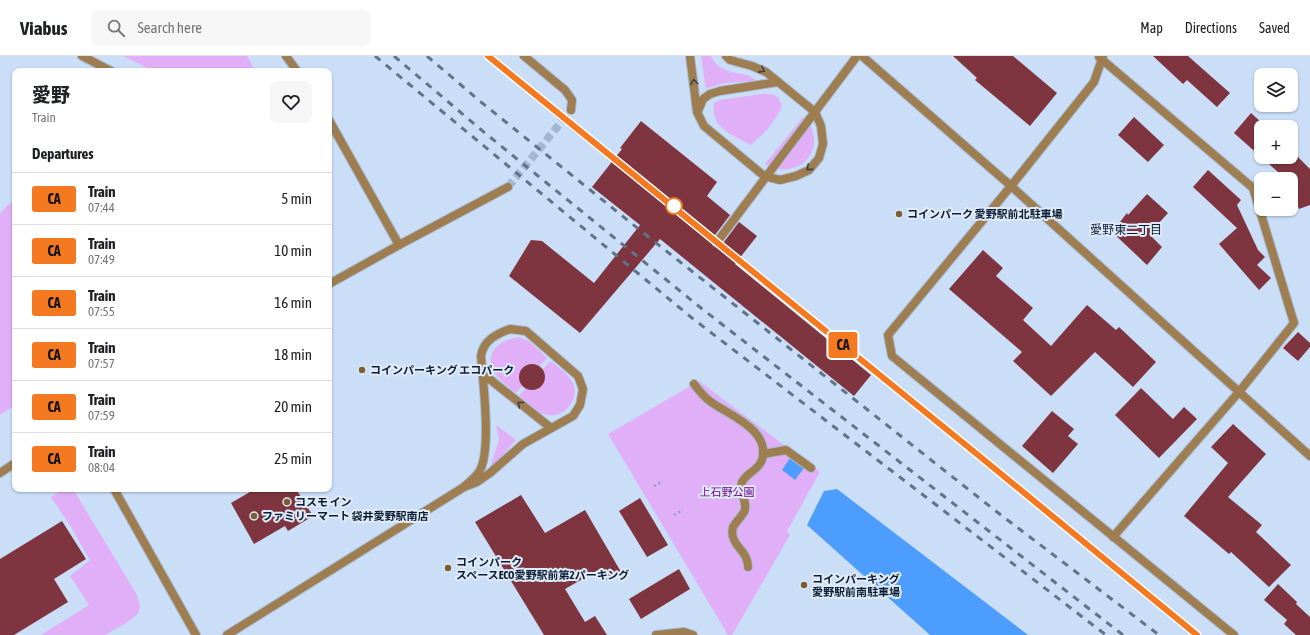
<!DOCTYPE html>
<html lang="en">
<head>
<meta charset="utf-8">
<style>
	body { margin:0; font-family:"Asap Condensed","Noto Sans JP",sans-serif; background:#f6f6f6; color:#202124; height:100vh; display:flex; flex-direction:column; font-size:15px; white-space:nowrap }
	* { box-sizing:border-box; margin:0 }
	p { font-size:13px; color:#757577 }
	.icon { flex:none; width:22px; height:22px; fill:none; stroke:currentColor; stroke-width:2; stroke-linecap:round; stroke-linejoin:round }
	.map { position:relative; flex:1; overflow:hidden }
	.details { position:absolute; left:12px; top:12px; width:320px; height:424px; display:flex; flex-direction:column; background:#fff; border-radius:8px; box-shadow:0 1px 3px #0004 }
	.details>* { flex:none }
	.badge { padding:0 8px; border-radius:3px; font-size:14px; line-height:26px }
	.tools { position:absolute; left:1254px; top:12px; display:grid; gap:8px }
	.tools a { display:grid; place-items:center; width:44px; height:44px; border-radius:8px; background:#fff; box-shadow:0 1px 3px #0004; font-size:20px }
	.map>.badge { position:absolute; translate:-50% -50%; box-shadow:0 0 0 2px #fff }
	h2 { padding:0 20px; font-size:15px; line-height:36px }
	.round { display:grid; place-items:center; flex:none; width:42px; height:42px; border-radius:8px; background:#f6f6f6 }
	.overview { display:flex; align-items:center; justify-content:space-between; height:68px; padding:0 20px }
	h1 { font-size:19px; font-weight:800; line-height:30px }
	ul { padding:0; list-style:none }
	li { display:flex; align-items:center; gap:12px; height:52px; padding:0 20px; border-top:1px solid #e0e0e0 }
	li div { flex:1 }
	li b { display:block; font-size:15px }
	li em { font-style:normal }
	li .badge { min-width:44px; font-weight:700; text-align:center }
	header { display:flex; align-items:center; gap:24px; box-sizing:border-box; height:56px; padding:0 20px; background:#fff; border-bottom:1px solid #e0e0e0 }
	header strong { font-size:19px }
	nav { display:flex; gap:22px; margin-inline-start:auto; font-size:14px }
	.search { width:280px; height:36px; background:#f6f6f6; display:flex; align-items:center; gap:10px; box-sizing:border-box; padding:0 14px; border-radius:8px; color:#757577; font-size:15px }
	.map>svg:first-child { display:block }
</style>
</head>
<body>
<header>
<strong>Viabus</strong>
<div class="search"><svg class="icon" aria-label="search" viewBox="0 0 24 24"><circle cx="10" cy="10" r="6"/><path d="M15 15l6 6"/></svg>Search here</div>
<nav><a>Map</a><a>Directions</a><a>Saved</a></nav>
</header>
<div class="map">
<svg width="1310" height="579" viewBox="0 0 1310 579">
	<rect width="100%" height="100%" fill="#cadef7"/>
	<g fill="#e0aff7">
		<path d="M 123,0 L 247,0 L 255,15 L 154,15 Z"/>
		<path d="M 701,0 L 711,0 C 717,15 733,16 747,19 C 751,20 754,23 758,25 L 724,27 L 706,33 Z"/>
		<path d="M 761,38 C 774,38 779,38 782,51 C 773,68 765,77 751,89 C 731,78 711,73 714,47 L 720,44 Z"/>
		<path d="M 803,61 C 809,64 810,68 812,73 C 823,103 790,124 765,108 Z"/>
		<path d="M 14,143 L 15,144 L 15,349 L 0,359 L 0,157 Z"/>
		<path d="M 519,281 L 529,285 L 547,302 L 516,337 C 510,332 496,321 493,315 C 484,295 502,283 519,281 Z"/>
		<path d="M 550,305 C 558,311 568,317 573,327 C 581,345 560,367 541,357 C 534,353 526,345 519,340 Z"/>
		<path d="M 699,325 L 820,416 L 787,475 L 790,479 L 732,579 L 728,579 L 608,378 Z"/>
		<path d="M 496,369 L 516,384 L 489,414 L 499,384 Z"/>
		<path d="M 65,433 L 73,433 L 137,539 L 140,551 L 138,558 L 126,567 L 105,579 L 41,579 L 89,549 L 70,520 L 90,504 L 71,471 L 51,441 Z"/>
	</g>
	<g fill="#4c9dfe">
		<path d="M 790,402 L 804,412 L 795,424 L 782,414 Z"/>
		<path d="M 837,433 L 1028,579 L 930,579 L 807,469 L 824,435 Z"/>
	</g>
	<g fill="#7e353f">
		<path d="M 953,0 L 1013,0 L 1057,37 L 1030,70 L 975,24 L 977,22 Z"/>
		<path d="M 1153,0 L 1188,0 L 1230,37 L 1217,51 L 1187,24 L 1183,28 Z"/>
		<path d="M 1251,57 L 1261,66 L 1261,101 L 1234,77 Z"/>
		<path d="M 1134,61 L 1164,89 L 1148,106 L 1118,79 Z"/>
		<path d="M 641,65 L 717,126 L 707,140 L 730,159 L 712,183 L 712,186 L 713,190 L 717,191 L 721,190 L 739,166 L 757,180 L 735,208 L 871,319 L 854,340 L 660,183 L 580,277 L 509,220 L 531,184 L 542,185 L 594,227 L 640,169 L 592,131 L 622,93 L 620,92 Z"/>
		<path d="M 1261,101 L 1298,101 L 1310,113 L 1310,149 L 1299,153 L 1291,132 L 1291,123 L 1286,123 Z"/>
		<path d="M 1208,114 L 1241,144 L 1237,149 L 1258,194 L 1265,201 L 1257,209 L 1271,222 L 1259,234 L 1219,188 L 1237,172 L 1193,131 Z"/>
		<path d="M 1147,138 L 1168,157 L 1149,178 L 1162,191 L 1147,209 L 1112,176 L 1127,157 L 1128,159 Z"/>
		<path d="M 983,194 L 1003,212 L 996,220 L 1033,252 L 1023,264 L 1051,290 L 1087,249 L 1116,274 L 1119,271 L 1156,306 L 1133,331 L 1095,296 L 1051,340 L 1013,305 L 1022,296 L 949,233 Z"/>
		<path d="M 1298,276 L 1310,287 L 1310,291 L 1298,305 L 1283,292 Z"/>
		<circle cx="532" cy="321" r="13"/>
		<path d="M 1141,332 L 1173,363 L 1184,351 L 1197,363 L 1159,402 L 1115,359 Z"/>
		<path d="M 1052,355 L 1074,373 L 1068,380 L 1078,388 L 1053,417 L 1022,390 Z"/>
		<path d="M 1233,368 L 1266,398 L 1228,441 L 1262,469 L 1256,476 L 1291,509 L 1269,531 L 1231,496 L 1229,498 L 1184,460 L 1228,407 L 1211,391 Z"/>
		<path d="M 255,433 L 296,433 L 313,460 L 288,475 L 285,470 L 254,488 L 231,447 Z"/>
		<path d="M 521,439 L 545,477 L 585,454 L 621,516 L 607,524 L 600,513 L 565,533 L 585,566 L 595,560 L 607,579 L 544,579 L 475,466 Z"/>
		<path d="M 640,442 L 668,489 L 647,501 L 619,455 Z"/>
		<path d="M 62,465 L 86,503 L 54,523 L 68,546 L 14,579 L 0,579 L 0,503 Z"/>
		<path d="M 679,513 L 690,533 L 641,563 L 629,543 Z"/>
		<path d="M 1278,528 L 1297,546 L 1296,548 L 1310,561 L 1310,579 L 1296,579 L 1284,568 L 1287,564 L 1264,544 Z"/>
	</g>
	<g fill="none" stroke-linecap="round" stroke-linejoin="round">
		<path stroke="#a4b7d0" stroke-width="8" stroke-dasharray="8 4" stroke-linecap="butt" d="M 508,131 L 571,54"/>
		<g stroke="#a7bbd4" stroke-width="10">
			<g id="service">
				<path d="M 82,0 L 111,15"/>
				<path d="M 690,0 L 697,56 L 704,70 L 764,120 L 780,124 L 796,120 L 809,114 L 819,102 L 823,88 L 821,70 L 815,56 L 766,16 L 752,10 L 730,4 L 726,0"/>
				<path d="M 698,55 L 703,43 L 710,38 L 720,35 L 778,26"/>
				<path d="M 510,273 L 526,275 L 578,320 L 583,333 L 580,349 L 573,360 L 523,388 L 490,417 L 477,426 L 464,431 C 469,426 475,422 479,416 C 492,396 483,326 481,300 C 483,285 496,278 510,273 Z"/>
				<path d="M 482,317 L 551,372"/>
			</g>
		</g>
		<g stroke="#a7bbd4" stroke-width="10">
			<g id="pedestrian">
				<path d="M 717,186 L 857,0"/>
				<path d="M 694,328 C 699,335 704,341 711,346 C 729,359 771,374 762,404 C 758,415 747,416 742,426 C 738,436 749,447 744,456 C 741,461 736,466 733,471 C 732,475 732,480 734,484 C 739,494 748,498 748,511"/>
				<path d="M 763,398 L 786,394 L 811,412"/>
			</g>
		</g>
		<g stroke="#a7bbd4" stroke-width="10">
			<g id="minor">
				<path d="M 1103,0 L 1094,26 L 1011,130 L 888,279 L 892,300 L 1234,579"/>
				<path d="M 1099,1 L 1253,132 L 1294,267 L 1239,336 L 1113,481"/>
				<path d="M 0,417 L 15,407"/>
			</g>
		</g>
		<g stroke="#a7bbd4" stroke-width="10">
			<g id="tertiary">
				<path d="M 286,0 L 297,15"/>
				<path d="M 524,0 L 565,34 L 572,44 L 571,54"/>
				<path d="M 862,0 L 1011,130 L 1310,400"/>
				<path d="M 329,64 L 399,189"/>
				<path d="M 329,228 L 399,189 L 508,131"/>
				<path d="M 114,433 L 196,579"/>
				<path d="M 227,579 L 464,431"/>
				<path d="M 656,579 L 684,576 L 693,579"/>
			</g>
		</g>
		<g stroke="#8c9fb8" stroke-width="2.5" stroke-dasharray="2 3" stroke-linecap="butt">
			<path d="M 654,430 L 663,425"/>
			<path d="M 674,459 L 683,454"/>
		</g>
		<use href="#service" stroke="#9e7e51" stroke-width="8"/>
		<use href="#pedestrian" stroke="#9e7e51" stroke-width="8"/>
		<use href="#minor" stroke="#9e7e51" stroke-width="8"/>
		<use href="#tertiary" stroke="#9e7e51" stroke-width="8"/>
		<g stroke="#60738b" stroke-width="3" stroke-dasharray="7 7" stroke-linecap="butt">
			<path d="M 375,0 L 692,262 L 1106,579"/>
			<path d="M 394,0 L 485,77 L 701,252 L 1123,579"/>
			<path d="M 427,0 L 481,46 L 646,179 L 997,456 L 1159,579"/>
			<path d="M 488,0 L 978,399 L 1197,579"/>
		</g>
	</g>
	<defs><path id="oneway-chevron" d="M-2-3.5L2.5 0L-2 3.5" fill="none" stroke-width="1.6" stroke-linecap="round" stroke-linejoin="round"/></defs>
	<g stroke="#3e3f3e">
		<use href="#oneway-chevron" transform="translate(762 14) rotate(28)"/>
		<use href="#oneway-chevron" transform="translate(694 26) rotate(-97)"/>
		<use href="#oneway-chevron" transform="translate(809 112) rotate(140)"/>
		<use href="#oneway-chevron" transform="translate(520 348) rotate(-141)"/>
	</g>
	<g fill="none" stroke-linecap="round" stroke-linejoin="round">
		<g stroke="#fff" stroke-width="9">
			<path id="line" d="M 488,0 L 978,399 L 1197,579"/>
		</g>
		<use href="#line" stroke="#f47921" stroke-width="6"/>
	</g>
	<circle fill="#fff" stroke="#f47921" stroke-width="2" cx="674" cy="150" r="8"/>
	<g fill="#7d5e33" stroke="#e0eaf7" stroke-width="1.5">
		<circle cx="899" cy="158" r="4"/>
		<circle cx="362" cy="314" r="4"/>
		<circle cx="287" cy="446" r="4"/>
		<circle cx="254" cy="460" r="4"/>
		<circle cx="448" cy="512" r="4"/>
		<circle cx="804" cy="529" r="4"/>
	</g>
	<g text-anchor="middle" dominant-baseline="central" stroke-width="4" stroke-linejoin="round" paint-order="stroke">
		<g font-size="11" font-weight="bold" fill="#0a1d34" stroke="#e0eaf7" text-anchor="start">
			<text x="907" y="158">コインパーク 愛野駅前北駐車場</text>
			<text x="370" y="314">コインパーキング エコパーク</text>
			<text x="295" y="446">コスモ イン</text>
			<text x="262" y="460">ファミリーマート 袋井愛野駅南店</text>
			<text x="456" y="506">コインパーク<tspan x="456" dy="13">スペースECO愛野駅前第2パーキング</tspan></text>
			<text x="812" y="523">コインパーキング<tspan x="812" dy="13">愛野駅前南駐車場</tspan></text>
		</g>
		<g font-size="11" fill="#6d078e" stroke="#e0eaf7">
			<text x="727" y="436">上石野公園</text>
		</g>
		<g font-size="12" fill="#0a1d34" stroke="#e0eaf7">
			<text x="1126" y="174">愛野東二丁目</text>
		</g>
	</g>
</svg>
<div class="tools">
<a><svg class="icon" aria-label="layers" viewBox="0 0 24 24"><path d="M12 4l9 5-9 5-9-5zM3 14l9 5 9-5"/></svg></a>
<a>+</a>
<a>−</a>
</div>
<b class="badge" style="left:843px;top:289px;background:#f47921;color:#111">CA</b>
<section class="details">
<div class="overview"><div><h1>愛野</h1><p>Train</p></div><a class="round"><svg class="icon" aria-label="heart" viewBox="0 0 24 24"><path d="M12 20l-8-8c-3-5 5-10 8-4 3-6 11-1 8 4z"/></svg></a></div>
<h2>Departures</h2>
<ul>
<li><span class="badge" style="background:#f47921;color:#111">CA</span><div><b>Train</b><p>07:44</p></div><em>5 min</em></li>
<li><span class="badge" style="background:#f47921;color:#111">CA</span><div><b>Train</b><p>07:49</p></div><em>10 min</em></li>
<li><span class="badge" style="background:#f47921;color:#111">CA</span><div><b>Train</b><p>07:55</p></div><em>16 min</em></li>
<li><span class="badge" style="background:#f47921;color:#111">CA</span><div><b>Train</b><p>07:57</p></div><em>18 min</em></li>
<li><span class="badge" style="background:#f47921;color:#111">CA</span><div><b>Train</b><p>07:59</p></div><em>20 min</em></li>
<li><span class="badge" style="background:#f47921;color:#111">CA</span><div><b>Train</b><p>08:04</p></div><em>25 min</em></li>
</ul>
</section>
</div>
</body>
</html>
